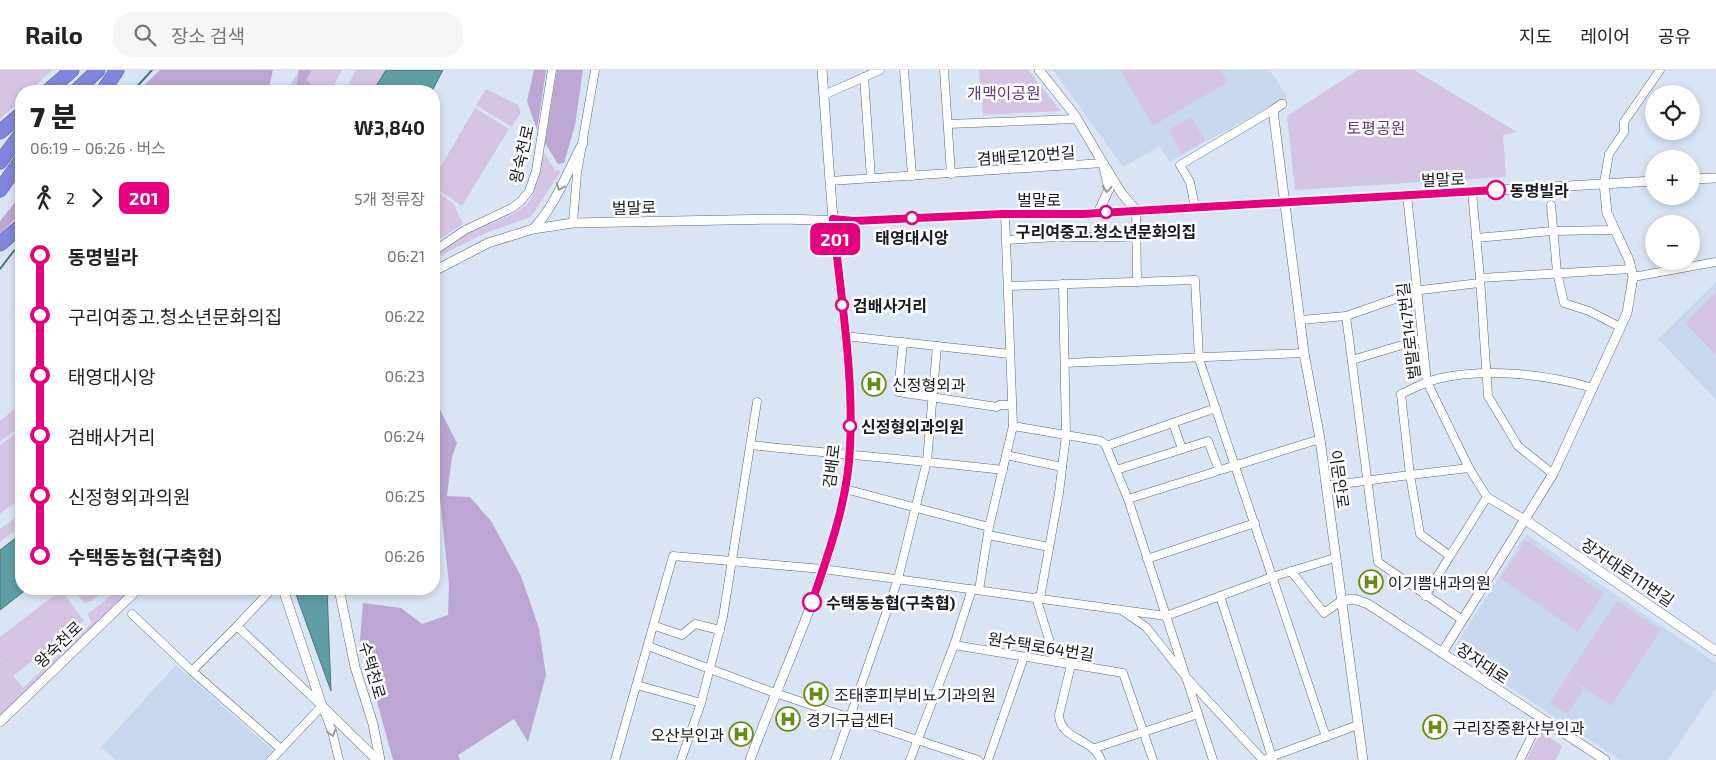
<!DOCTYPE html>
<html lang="ko">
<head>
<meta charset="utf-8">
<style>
	body { margin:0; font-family:"Exo 2","Noto Sans KR",sans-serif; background:#f6f6f6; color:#222; height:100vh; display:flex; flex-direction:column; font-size:19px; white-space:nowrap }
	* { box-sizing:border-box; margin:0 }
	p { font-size:16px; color:#767676 }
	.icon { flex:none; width:28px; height:28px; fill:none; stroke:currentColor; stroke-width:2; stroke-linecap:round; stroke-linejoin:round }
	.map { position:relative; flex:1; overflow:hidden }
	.panel { position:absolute; left:15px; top:15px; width:425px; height:510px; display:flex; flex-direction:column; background:#fff; border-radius:20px; box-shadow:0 2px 8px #0003 }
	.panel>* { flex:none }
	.badge { padding:0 10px; border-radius:8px; font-size:18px; line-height:32px }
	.buttons { position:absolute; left:1645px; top:15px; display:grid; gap:10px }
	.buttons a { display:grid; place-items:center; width:55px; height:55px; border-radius:50%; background:#fff; box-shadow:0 2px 8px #0003; font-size:25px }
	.map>.badge { position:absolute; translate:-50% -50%; box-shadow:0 0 0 2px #fff }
	.legs { display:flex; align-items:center; gap:8px; height:55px; padding:0 15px; font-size:16px }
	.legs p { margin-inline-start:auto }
	.overview { display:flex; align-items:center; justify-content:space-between; height:85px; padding:0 15px }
	h1 { font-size:28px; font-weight:800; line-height:38px }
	ul { padding:0 15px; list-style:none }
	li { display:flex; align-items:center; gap:18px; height:60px; font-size:19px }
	li i { display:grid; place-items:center; width:8px; height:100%; margin:0 6px; background:currentColor }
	li i::after { content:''; width:12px; height:12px; margin:-6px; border:4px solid; border-radius:50%; background:#fff }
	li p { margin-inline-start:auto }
	li:first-child i { background:linear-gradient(#0000 50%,currentColor 0) }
	li:last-child i { background:linear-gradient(currentColor 50%,#0000 0) }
	header { display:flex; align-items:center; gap:30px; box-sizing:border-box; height:70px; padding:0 25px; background:#fff; border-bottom:1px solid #e0e0e0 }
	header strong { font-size:24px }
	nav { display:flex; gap:28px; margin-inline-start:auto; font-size:18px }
	.search { width:350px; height:45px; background:#f6f6f6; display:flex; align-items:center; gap:12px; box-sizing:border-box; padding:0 18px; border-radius:20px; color:#767676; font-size:19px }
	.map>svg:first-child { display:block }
</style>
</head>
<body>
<header>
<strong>Railo</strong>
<div class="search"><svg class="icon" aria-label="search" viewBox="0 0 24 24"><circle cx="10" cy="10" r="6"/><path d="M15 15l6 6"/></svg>장소 검색</div>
<nav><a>지도</a><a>레이어</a><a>공유</a></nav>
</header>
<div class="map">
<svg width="1716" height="690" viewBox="0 0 1716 690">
	<rect width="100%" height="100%" fill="#d9e5f5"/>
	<g fill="#c8d9ef">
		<path d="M 1053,0 L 1270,0 L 1287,27 L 1169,92 L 1160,76 L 1123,97 Z"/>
		<path d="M 1716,212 L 1716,330 L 1658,269 Z"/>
		<path d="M 1526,464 L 1716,593 L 1716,618 L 1668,690 L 1620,690 L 1453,580 Z"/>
		<path d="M 176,595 L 277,684 L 272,690 L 116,690 L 101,677 Z"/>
	</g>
	<g fill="#d4c5e4">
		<path d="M 0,0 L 52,0 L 30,21 L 21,21 L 21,30 L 0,49 Z"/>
		<path d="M 299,0 L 342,0 L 331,21 L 287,21 Z"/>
		<path d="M 356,0 L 386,0 L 373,21 L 345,21 Z"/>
		<path d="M 979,0 L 1028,0 L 1061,41 L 983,45 Z"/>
		<path d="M 1120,0 L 1220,0 L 1228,12 L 1153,56 Z"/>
		<path d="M 1358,0 L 1414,0 L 1517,62 L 1503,65 L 1506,107 L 1295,120 L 1287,46 Z"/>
		<path d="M 486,19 L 518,35 L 521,42 L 512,57 L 476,35 Z"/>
		<path d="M 475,38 L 509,59 L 462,136 L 434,117 L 434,108 Z"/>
		<path d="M 1191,47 L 1205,71 L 1182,84 L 1168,60 Z"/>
		<path d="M 544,83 L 555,100 L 561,101 L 531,147 L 485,163 L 434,189 C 448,162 507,154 527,134 C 540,120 535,98 544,83 Z"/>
		<path d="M 434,120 L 454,134 L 463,154 L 434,173 Z"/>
		<path d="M 1716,222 L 1716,285 L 1685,253 Z"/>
		<path d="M 21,334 L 21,356 L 0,372 L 0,351 Z"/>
		<path d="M 21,359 L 21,428 L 0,444 L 0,375 Z"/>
		<path d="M 21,443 L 21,456 L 0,472 L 0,459 Z"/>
		<path d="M 1526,470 L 1604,524 L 1578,562 L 1500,508 Z"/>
		<path d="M 74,519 L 132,519 L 0,645 L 0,590 L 3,592 L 0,589 L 0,567 L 61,520 L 84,551 L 13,606 L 23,618 L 92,553 L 88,544 L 112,525 L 101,522 L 92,531 L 84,533 Z"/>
		<path d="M 1617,531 L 1661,560 L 1611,636 L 1567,606 Z"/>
		<path d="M 1567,607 L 1584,619 L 1567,644 L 1550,633 Z"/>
		<path d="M 1541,662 L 1562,676 L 1556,690 L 1526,690 Z"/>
	</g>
	<g fill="#bca7d3">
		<path d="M 160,0 L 273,0 L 269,17 L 266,21 L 138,21 Z"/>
		<path d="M 299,0 L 312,0 L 306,10 L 312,15 L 308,21 L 291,21 L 297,13 Z"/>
		<path d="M 534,0 L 546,0 L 537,60 L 527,31 Z"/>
		<path d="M 557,0 L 583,0 L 575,55 L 564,93 L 558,94 L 545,73 Z"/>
		<path d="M 21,125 L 21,143 L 0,164 L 0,151 Z"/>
		<path d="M 434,328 L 457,373 L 452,387 L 447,426 L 470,427 L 491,451 L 521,506 L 539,558 L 546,605 L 528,672 L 514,649 L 458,685 L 460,690 L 393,690 L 360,569 L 363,533 L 401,538 L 422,554 L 448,545 L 449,514 L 440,429 L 434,421 Z"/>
	</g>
	<g fill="#609ea5" stroke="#4a777d">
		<path d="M 386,0 L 443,0 L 432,21 L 373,21 Z"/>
		<path d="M 21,464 L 21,519 L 27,519 L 0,540 L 0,480 Z"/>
		<path d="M 294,519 L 327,519 L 331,621 Z"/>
	</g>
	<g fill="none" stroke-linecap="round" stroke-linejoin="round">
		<g stroke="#4a777d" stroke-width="2">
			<path d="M 133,21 L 152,0"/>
			<path d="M 0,199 L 13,182 L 21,175"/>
		</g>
		<g stroke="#5e6976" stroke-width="9">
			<g id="minor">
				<path d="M 904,0 L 912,106"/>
				<path d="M 944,0 L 951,104"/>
				<path d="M 864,7 L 871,108"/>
				<path d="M 824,25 L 880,0"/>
				<path d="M 948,54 L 1077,49"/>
				<path d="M 830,111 L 1103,93"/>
				<path d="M 1604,113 L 1609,84 L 1624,62 L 1624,52 L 1660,0"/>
				<path d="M 1472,122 L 1480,208"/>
				<path d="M 1407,125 L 1427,312 L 1469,398 L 1487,427 L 1524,449"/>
				<path d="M 1551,135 L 1557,202 L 1564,233 L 1589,241 L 1620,257"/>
				<path d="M 1195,137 L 1190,112 L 1180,95 L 1273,40"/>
				<path d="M 1136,140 L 1137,212"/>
				<path d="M 573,153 L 577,103 L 595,0"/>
				<path d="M 1476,168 L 1552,161 L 1614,160"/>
				<path d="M 1007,170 L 1056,167 L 1136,167"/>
				<path d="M 434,181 L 465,160 L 512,138 L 521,131 L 529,121 L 536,101 L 552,0"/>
				<path d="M 1633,207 L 1716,192"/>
				<path d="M 1009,216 L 1195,210 L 1199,289 L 1326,667"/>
				<path d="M 434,225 L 435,225"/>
				<path d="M 1346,246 L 1378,492 L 1461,549"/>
				<path d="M 1301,250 L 1346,246 L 1421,220 L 1479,213"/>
				<path d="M 845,266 L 1010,284"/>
				<path d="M 903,272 L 898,322 L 997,337 L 999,335 L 1012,335"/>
				<path d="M 1352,290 L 1422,269"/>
				<path d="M 1065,293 L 1304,283"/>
				<path d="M 1173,353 L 1182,379"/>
				<path d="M 1013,356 L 1101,371 L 1105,374 L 1128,429 L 1320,369"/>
				<path d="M 751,375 C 835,384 919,390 1003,400"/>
				<path d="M 1106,376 L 1216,338"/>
				<path d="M 1006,385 L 1062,397"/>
				<path d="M 1469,398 L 1410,405 L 1420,464 L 1450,486 L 1487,427"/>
				<path d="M 1116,400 L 1208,371 L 1219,400"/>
				<path d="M 1553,404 L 1518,376 L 1488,326 L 1480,208 L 1631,199"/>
				<path d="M 1326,416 L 1410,405 L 1401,324 C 1414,318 1427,311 1441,308 C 1489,298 1545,304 1593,318"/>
				<path d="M 845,419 L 989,457"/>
				<path d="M 1128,429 L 1213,690"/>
				<path d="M 988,465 L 1049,477"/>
				<path d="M 1147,489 L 1255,453"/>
				<path d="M 1291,501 L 1324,543 L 1341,531"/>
				<path d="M 979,520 L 989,457 L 1013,356 L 1005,144"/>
				<path d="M 1220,526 L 1273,690"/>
				<path d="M 1425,526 L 1450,486"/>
				<path d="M 1036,527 L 1056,592"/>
				<path d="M 1040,528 L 1059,423 L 1066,365 L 1063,214"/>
				<path d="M 1123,541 L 1146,557 L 1186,607 L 1263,690"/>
				<path d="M 132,544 L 192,601 L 281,679"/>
				<path d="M 237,556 L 272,519"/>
				<path d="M 655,556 L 682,565 L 695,554 L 720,560"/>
				<path d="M 954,575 L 1123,603 L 1153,690"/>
				<path d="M 648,576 L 775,623 L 978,690"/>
				<path d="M 1071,595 L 1059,645 C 1060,670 1093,668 1101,690"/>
				<path d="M 192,601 L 237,556 L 322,636 L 332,661 L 339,690"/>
				<path d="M 637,615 L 701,633"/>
				<path d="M 1095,678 L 1198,644"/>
				<path d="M 1268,688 L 1358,655"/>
				<path d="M 271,690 L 322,636"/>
				<path d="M 615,690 L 673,486 L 823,499 L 1166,546 L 1272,507 L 1335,488"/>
				<path d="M 681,690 L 701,633 L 723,547 L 757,332"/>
				<path d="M 835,690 L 898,509 L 927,391 L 937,276"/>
				<path d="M 910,690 L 954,575 L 972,519"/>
				<path d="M 988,690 L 1024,587"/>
				<path d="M 1520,690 L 1540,649"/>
			</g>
		</g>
		<g stroke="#5e6976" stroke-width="10">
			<g id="tertiary">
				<path d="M 1039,0 L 1074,44 L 1103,93"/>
				<path d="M 1282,34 L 1273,40 L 1304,283 L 1320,369 L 1363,690"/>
				<path d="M 1691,109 L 1716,108"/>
				<path d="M 1098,143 L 1109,119 L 1103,93 L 1122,124 L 1136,140"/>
				<path d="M 533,159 C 556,135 567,102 583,73"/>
				<path d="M 434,201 L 488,173 L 533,159 L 573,153 L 780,149 L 854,151 L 1002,144 L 1083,144 L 1654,111"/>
				<path d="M 1524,449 L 1716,581"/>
				<path d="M 283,519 L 322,636 L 377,690"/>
				<path d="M 339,519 L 355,597 L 373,654 L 380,690"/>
				<path d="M 1341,531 L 1354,529 L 1368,534 L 1605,690"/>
				<path d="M 1442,583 L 1553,404 L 1627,243 L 1633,207 L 1629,190 L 1607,143 L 1604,113"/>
				<path d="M 0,652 L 138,519"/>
				<path d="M 750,690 C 783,600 827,513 845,419 C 858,344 845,264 837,189 C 830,126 827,63 822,0"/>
			</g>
		</g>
		<g stroke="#5c609b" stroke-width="15">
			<g id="motorway">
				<path d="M 48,21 L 72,0"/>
				<path d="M 76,21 L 98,0"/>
				<path d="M 103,21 L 117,0"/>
				<path d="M 0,62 L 21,44"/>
				<path d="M 0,92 L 21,64"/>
				<path d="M 0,120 L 21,90"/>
				<path d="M 0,174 L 21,156"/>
			</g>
		</g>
		<use href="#minor" stroke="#fff" stroke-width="8"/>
		<use href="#tertiary" stroke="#fff" stroke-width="9"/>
		<use href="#motorway" stroke="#8185dc" stroke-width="14"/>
	</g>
	<defs><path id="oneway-chevron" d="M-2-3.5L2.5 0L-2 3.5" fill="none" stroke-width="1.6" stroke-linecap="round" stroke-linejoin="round" transform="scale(1.25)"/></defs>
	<g stroke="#97989b">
		<use href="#oneway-chevron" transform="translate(560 117) rotate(113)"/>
		<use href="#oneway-chevron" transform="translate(1107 119) rotate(95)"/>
		<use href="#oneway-chevron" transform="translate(332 663) rotate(73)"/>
	</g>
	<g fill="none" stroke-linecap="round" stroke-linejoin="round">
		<g stroke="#fff" stroke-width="11">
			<path id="line-1" d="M 812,532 C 829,482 848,430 850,377 C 854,302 840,223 833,149 L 854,151 L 1002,144 L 1083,144 L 1496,120"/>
		</g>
		<use href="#line-1" stroke="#e6007e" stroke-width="8"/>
	</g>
	<defs>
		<g id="hospital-ring" transform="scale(1.25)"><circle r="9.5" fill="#fff" stroke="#678d19" stroke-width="1.5"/><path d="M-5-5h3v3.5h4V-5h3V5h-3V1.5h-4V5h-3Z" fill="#678d19"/></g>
	</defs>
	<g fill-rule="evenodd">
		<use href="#hospital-ring" x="874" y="314"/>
		<use href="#hospital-ring" x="1371" y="512"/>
		<use href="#hospital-ring" x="816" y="624"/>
		<use href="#hospital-ring" x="788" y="649"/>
		<use href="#hospital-ring" x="1435" y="657"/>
		<use href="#hospital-ring" x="741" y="664"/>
	</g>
	<g fill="#fff" stroke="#e6007e" stroke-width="2.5">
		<circle cx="1496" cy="120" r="9"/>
		<circle cx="1106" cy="142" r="6"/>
		<circle cx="912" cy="148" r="6"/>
		<circle cx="842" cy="235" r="6"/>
		<circle cx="850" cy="356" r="6"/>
		<circle cx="812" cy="532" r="9"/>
	</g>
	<g text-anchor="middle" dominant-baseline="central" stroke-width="5" stroke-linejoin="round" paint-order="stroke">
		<g font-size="16" fill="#5a3d75" stroke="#fff">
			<text x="1004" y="22">개맥이공원</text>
			<text x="1376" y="57">토평공원</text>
		</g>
		<g font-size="16" fill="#171b21" stroke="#fff">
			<text transform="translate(521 84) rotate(-77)">왕숙천로</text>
			<text transform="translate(1026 85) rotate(-4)">겸배로120번길</text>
			<text transform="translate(1443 109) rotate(-2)">벌말로</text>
			<text x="1039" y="129">벌말로</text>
			<text transform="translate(634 137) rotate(-1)">벌말로</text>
			<text transform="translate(1408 261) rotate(-97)">벌말로147번길</text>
			<text transform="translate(831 396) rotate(-83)">검배로</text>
			<text transform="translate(1340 409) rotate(82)">이문안로</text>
			<text transform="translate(1628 502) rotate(34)">장자대로111번길</text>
			<text transform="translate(58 574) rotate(-44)">왕숙천로</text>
			<text transform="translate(1041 576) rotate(9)">원수택로64번길</text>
			<text transform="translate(1483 593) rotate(34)">장자대로</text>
			<text transform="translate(373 600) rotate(74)">수택천로</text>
		</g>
		<g font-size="16" font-weight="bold" fill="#171b21" stroke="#fff" text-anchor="start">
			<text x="1510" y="120">동명빌라</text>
			<text x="1106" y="161" text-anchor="middle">구리여중고.청소년문화의집</text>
			<text x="912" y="167" text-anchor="middle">태영대시앙</text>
			<text x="853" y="235">검배사거리</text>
			<text x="861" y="356">신정형외과의원</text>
			<text x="826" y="532">수택동농협(구축협)</text>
		</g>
		<g font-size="16" fill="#171b21" stroke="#fff" text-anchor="start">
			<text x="892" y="314">신정형외과</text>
			<text x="1388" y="512">이기쁨내과의원</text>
			<text x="834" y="624">조태훈피부비뇨기과의원</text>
			<text x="806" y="649">경기구급센터</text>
			<text x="1452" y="657">구리장중환산부인과</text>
			<text x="724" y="664" text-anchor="end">오산부인과</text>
		</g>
	</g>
</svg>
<div class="buttons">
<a><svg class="icon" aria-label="locate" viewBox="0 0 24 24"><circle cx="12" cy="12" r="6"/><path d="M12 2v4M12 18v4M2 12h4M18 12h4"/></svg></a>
<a>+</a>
<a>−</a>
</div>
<b class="badge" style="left:835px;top:169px;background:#e6007e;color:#fff">201</b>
<section class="panel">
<div class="overview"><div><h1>7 분</h1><p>06:19 – 06:26 · 버스</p></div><b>₩3,840</b></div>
<div class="legs"><svg class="icon" aria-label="walk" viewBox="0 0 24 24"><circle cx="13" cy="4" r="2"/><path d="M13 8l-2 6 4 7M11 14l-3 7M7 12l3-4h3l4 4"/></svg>2<svg class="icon" aria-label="forward" viewBox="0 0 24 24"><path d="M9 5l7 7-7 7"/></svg><b class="badge" style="background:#e6007e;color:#fff">201</b><p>5개 정류장</p></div>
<ul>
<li><i style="color:#e6007e"></i><b>동명빌라</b><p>06:21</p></li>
<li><i style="color:#e6007e"></i><span>구리여중고.청소년문화의집</span><p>06:22</p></li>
<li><i style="color:#e6007e"></i><span>태영대시앙</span><p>06:23</p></li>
<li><i style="color:#e6007e"></i><span>검배사거리</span><p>06:24</p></li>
<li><i style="color:#e6007e"></i><span>신정형외과의원</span><p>06:25</p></li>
<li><i style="color:#e6007e"></i><b>수택동농협(구축협)</b><p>06:26</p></li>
</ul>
</section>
</div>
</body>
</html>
